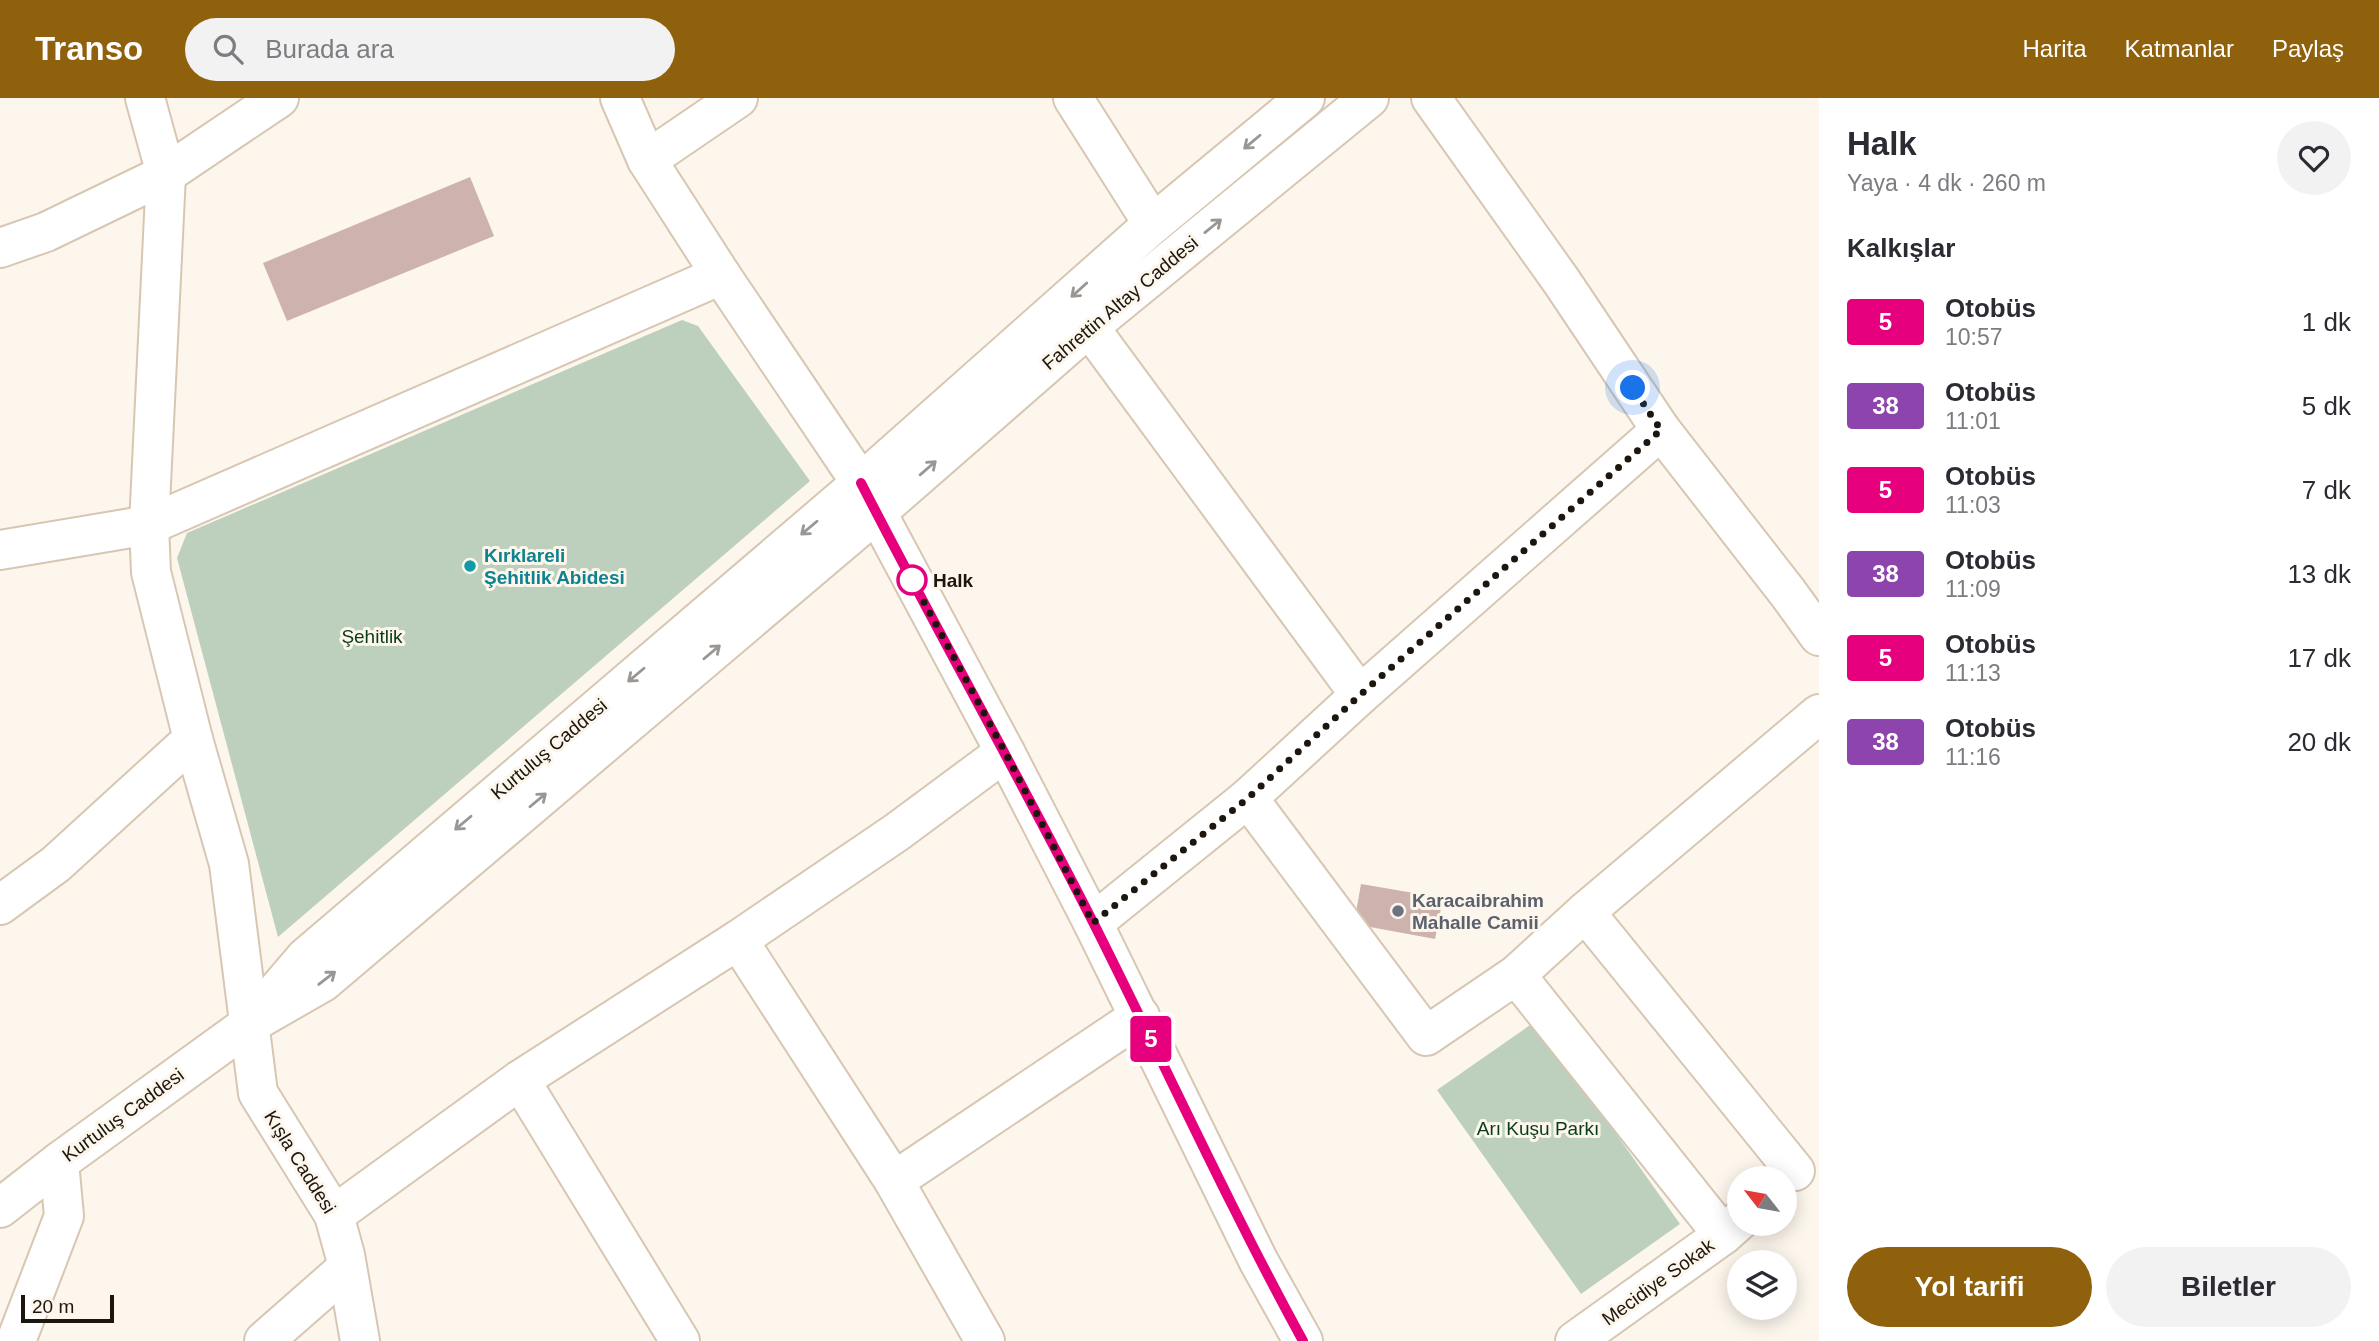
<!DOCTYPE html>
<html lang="tr">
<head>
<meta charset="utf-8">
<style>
	body { margin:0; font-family:Arial,sans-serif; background:#f2f2f3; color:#2b2b33; height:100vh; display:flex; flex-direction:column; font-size:26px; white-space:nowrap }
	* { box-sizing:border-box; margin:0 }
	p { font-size:23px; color:#7c7c81 }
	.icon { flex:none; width:38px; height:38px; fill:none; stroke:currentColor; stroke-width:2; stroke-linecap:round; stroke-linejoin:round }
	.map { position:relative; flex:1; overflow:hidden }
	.drawer { display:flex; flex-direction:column; background:#fff; width:560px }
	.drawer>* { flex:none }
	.badge { padding:0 14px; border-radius:5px; font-size:24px; line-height:46px }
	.needle { width:46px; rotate:301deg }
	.controls { position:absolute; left:1727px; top:1068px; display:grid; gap:14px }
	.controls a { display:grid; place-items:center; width:70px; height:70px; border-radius:50%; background:#fff; box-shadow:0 4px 18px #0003; font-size:35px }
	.scale { position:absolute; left:21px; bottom:18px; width:93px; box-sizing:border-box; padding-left:7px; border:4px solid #1c160f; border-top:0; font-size:19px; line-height:24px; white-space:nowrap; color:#1c160f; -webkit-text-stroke:5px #fdf6ed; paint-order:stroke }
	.you { position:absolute; width:35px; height:35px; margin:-18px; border:5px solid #fff; border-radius:50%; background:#1a73e8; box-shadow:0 0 0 10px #1a73e833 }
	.map>.badge { position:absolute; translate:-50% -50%; box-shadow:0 0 0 4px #fff }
	h2 { padding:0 28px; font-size:26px; line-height:63px }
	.round { display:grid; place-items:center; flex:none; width:74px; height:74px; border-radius:37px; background:#f2f2f3 }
	.headline { display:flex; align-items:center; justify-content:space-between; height:119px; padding:0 28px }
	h1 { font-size:33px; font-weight:800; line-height:52px }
	.cta { display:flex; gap:14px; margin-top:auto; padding:14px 28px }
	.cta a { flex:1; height:80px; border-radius:42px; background:#90610d; color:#fff; font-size:28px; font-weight:800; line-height:80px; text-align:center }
	.cta a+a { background:#f2f2f3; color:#2b2b33 }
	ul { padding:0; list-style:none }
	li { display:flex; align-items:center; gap:21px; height:84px; padding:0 28px }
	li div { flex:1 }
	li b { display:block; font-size:26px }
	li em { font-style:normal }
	li .badge { min-width:77px; font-weight:700; text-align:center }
	header { display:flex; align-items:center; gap:42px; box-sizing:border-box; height:98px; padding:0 35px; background:#90610d; color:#fff }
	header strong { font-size:33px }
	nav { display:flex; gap:38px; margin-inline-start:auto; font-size:24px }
	.search { width:490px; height:63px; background:#f2f2f3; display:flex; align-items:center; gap:18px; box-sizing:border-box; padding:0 24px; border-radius:38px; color:#7c7c81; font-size:26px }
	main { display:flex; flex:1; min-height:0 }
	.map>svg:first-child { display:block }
</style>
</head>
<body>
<header>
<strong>Transo</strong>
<div class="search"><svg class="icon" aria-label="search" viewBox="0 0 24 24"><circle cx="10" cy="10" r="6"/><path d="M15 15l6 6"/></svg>Burada ara</div>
<nav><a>Harita</a><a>Katmanlar</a><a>Paylaş</a></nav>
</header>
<main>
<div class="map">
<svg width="1819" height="1243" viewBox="0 0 1819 1243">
	<rect width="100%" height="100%" fill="#fdf6ed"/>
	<g fill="#bcd0bd">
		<path d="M 682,222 L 698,228 L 810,383 L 278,839 L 177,460 L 187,435 Z"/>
		<path d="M 1536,923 L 1680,1126 L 1581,1196 L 1437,992 Z"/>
	</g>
	<g fill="#ceb2ad">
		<path d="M 470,79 L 494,138 L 287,223 L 263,165 Z"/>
		<path d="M 1361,786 L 1443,800 L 1435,841 L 1354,826 Z"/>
	</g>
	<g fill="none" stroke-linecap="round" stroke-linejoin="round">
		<g stroke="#d7c7b2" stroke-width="42">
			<g id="minor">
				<path d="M 145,0 L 166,76 L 279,0"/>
				<path d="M 620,0 L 647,62 L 721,177 L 861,385 L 1005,654 L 1093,825 L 1258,1162 L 1303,1243"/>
				<path d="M 1073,0 L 1153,126"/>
				<path d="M 1431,0 L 1562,184 L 1661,332 L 1788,495 L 1819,538"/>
				<path d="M 647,62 L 738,0"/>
				<path d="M 0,150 L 46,134 L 166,76 L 149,427 L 151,474 L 193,641 L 229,766 L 258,995 L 334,1117 L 345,1157 L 360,1243"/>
				<path d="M 1089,229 L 1360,597"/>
				<path d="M 0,452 L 149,427 L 721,177"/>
				<path d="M 1248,700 L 1426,938 L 1516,877 L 1585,814 L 1819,616"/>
				<path d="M 0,807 L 56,766 L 193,641"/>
				<path d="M 1585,814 L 1795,1073"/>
				<path d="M 1093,825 L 1248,700 L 1360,597 L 1661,332"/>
				<path d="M 738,842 L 897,734 L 1005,654"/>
				<path d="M 1516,877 L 1723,1137"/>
				<path d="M 520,982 L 680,1243"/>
				<path d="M 894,1083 L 1140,918"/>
				<path d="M 334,1117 L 520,982 L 738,842 L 894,1083 L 985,1243"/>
				<path d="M 16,1243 L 64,1118 L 59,1064"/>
				<path d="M 264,1243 L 347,1170"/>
				<path d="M 1575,1243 L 1723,1137 L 1740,1122"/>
			</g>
		</g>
		<g stroke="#d7c7b2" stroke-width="42">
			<g id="major">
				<path d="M 265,907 L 305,860 L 861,385 L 1153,126 L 1305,0"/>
				<path d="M 0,1110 L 59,1064 L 248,927 L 323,884 L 876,415 L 1089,229 L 1369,0"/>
			</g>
		</g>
		<use href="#minor" stroke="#fff" stroke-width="38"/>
		<use href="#major" stroke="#fff" stroke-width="38"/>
	</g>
	<defs><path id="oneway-shaft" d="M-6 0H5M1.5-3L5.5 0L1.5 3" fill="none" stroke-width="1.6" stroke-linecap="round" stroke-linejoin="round" transform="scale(1.75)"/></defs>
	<g stroke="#999693">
		<use href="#oneway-shaft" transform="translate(1252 44) rotate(140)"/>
		<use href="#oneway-shaft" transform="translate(1213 128) rotate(-39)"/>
		<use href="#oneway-shaft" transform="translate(1079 192) rotate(138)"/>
		<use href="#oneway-shaft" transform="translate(928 370) rotate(-41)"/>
		<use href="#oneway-shaft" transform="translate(809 430) rotate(140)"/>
		<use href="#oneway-shaft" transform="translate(712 554) rotate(-40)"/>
		<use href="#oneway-shaft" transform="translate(636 577) rotate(140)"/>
		<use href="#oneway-shaft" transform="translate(538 702) rotate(-40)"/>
		<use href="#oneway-shaft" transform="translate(463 725) rotate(140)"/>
		<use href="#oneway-shaft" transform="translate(327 880) rotate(-38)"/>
	</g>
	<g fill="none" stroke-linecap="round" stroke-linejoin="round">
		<g stroke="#fff" stroke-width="16">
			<path id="line" d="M 861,385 C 937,533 1019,678 1094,826 C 1164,965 1228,1106 1303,1243"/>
		</g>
		<use href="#line" stroke="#e6007e" stroke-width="10"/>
		<path stroke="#1c160f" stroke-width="7" stroke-dasharray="0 12.6" d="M 912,482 L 1005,654 L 1093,825 L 1248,700 L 1360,597 L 1661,332 L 1633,290"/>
	</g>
	<circle fill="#0f9aa8" stroke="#fdf6ed" stroke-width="2.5" cx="470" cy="468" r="7"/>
	<circle fill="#fff" stroke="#e6007e" stroke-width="3.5" cx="912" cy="482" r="14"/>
	<circle fill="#6b7280" stroke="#fdf6ed" stroke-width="2.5" cx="1398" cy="813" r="7"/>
	<g text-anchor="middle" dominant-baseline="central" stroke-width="6" stroke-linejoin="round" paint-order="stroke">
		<g font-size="19" fill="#1c160f" stroke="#fdf6ed">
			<text transform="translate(1120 205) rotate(-40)">Fahrettin Altay Caddesi</text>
			<text transform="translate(549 651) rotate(-40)">Kurtuluş Caddesi</text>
			<text transform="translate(123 1017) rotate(-36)">Kurtuluş Caddesi</text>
			<text transform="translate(300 1064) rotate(58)">Kışla Caddesi</text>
			<text transform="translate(1658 1184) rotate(-36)">Mecidiye Sokak</text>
		</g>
		<g font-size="19" font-weight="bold" fill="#0d838f" stroke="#fdf6ed" text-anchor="start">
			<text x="484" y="457">Kırklareli<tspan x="484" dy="22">Şehitlik Abidesi</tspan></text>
		</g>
		<g font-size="19" font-weight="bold" fill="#1c160f" stroke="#fdf6ed" text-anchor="start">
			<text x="933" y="482">Halk</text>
		</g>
		<g font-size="19" fill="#073c16" stroke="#fdf6ed">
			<text x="372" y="538">Şehitlik</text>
			<text x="1538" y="1030">Arı Kuşu Parkı</text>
		</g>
		<g font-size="19" font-weight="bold" fill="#5b616d" stroke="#fdf6ed" text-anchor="start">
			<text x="1412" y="802">Karacaibrahim<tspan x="1412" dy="22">Mahalle Camii</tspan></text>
		</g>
	</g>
</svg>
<div class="controls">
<a><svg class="needle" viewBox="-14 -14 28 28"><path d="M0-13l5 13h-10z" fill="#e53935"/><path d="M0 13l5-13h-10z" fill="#7c7c81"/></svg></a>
<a><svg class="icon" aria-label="layers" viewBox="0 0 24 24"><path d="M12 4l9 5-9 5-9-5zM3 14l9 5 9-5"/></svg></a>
</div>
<div class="scale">20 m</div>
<div class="you" style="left:1633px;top:290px"></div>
<b class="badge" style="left:1151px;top:941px;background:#e6007e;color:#fff">5</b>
</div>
<section class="drawer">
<div class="headline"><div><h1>Halk</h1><p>Yaya · 4 dk · 260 m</p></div><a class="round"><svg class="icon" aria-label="heart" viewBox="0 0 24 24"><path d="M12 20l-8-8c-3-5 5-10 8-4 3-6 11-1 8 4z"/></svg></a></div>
<h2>Kalkışlar</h2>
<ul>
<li><span class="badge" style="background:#e6007e;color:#fff">5</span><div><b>Otobüs</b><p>10:57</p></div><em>1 dk</em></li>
<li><span class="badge" style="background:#8e44ad;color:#fff">38</span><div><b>Otobüs</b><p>11:01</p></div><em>5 dk</em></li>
<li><span class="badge" style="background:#e6007e;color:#fff">5</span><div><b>Otobüs</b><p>11:03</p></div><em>7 dk</em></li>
<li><span class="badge" style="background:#8e44ad;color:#fff">38</span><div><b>Otobüs</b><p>11:09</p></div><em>13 dk</em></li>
<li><span class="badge" style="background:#e6007e;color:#fff">5</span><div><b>Otobüs</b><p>11:13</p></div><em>17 dk</em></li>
<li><span class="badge" style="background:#8e44ad;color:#fff">38</span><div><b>Otobüs</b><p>11:16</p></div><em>20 dk</em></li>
</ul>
<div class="cta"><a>Yol tarifi</a><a>Biletler</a></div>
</section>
</main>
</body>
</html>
